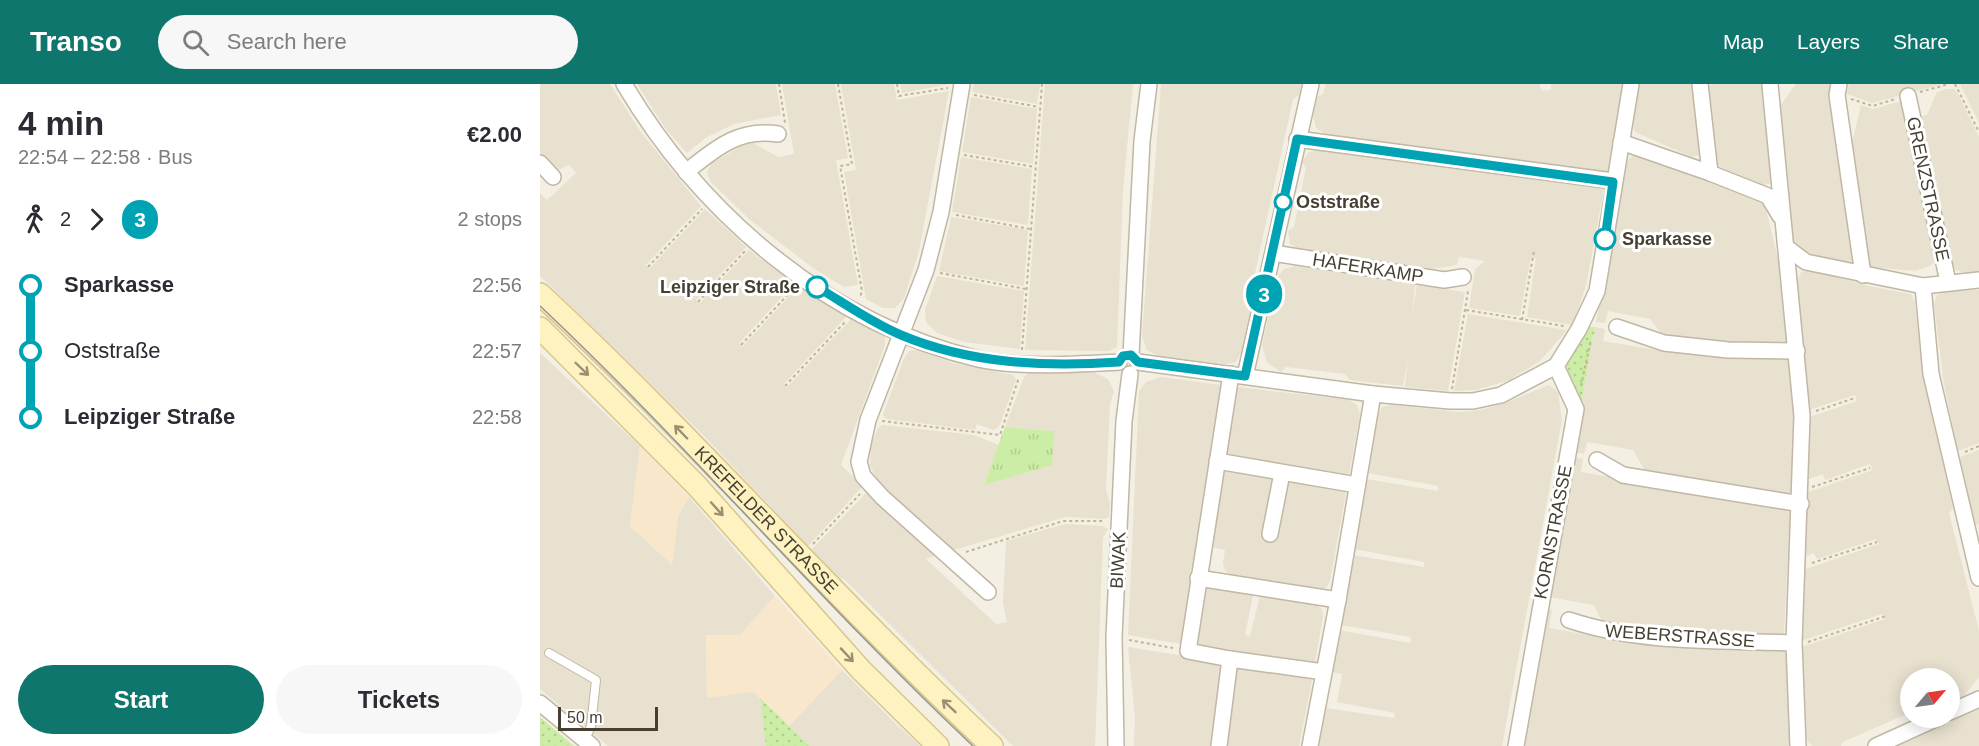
<!DOCTYPE html>
<html lang="en">
<head>
<meta charset="utf-8">
<style>
	body { margin:0; font-family:Arial,sans-serif; background:#f7f7f7; color:#2b2b33; height:100vh; display:flex; flex-direction:column; font-size:22px; white-space:nowrap }
	* { box-sizing:border-box; margin:0 }
	p { font-size:20px; color:#7c7c81 }
	.icon { flex:none; width:33px; height:33px; fill:none; stroke:currentColor; stroke-width:2; stroke-linecap:round; stroke-linejoin:round }
	.map { position:relative; flex:1; overflow:hidden }
	.panel { display:flex; flex-direction:column; background:#fff; width:540px }
	.panel>* { flex:none }
	.badge { padding:0 12px; border-radius:20px; font-size:21px; line-height:39px }
	.needle { width:39px; rotate:61deg }
	.buttons { position:absolute; left:1360px; top:584px; display:grid; gap:12px }
	.buttons a { display:grid; place-items:center; width:60px; height:60px; border-radius:50%; background:#fff; box-shadow:0 3px 15px #0003; font-size:30px }
	.scale { position:absolute; left:18px; bottom:15px; width:100px; box-sizing:border-box; padding-left:6px; border:3px solid #463f32; border-top:0; font-size:16px; line-height:21px; white-space:nowrap; color:#463f32; -webkit-text-stroke:4px #fff; paint-order:stroke }
	.map>.badge { position:absolute; translate:-50% -50%; box-shadow:0 0 0 3px #fff }
	.legs { display:flex; align-items:center; gap:9px; height:66px; padding:0 18px; font-size:20px }
	.legs p { margin-inline-start:auto }
	.summary { display:flex; align-items:center; justify-content:space-between; height:102px; padding:0 18px }
	h1 { font-size:33px; font-weight:700; line-height:45px }
	.button { display:flex; gap:12px; margin-top:auto; padding:12px 18px }
	.button a { flex:1; height:69px; border-radius:36px; background:#0f766e; color:#fff; font-size:24px; font-weight:700; line-height:69px; text-align:center }
	.button a+a { background:#f7f7f7; color:#2b2b33 }
	ul { padding:0 18px; list-style:none }
	li { display:flex; align-items:center; gap:21px; height:66px; font-size:22px }
	li i { display:grid; place-items:center; width:9px; height:100%; margin:0 8px; background:currentColor }
	li i::after { content:''; width:15px; height:15px; margin:-8px; border:4px solid; border-radius:50%; background:#fff }
	li p { margin-inline-start:auto }
	li:first-child i { background:linear-gradient(#0000 50%,currentColor 0) }
	li:last-child i { background:linear-gradient(currentColor 50%,#0000 0) }
	header { display:flex; align-items:center; gap:36px; box-sizing:border-box; height:84px; padding:0 30px; background:#0f766e; color:#fff }
	header strong { font-size:28px }
	nav { display:flex; gap:33px; margin-inline-start:auto; font-size:21px }
	.search { width:420px; height:54px; background:#f7f7f7; display:flex; align-items:center; gap:15px; box-sizing:border-box; padding:0 21px; border-radius:33px; color:#7c7c81; font-size:22px }
	main { display:flex; flex:1; min-height:0 }
	.map>svg:first-child { display:block }
</style>
</head>
<body>
<header>
<strong>Transo</strong>
<div class="search"><svg class="icon" aria-label="search" viewBox="0 0 24 24"><circle cx="10" cy="10" r="6"/><path d="M15 15l6 6"/></svg>Search here</div>
<nav><a>Map</a><a>Layers</a><a>Share</a></nav>
</header>
<main>
<section class="panel">
<div class="summary"><div><h1>4 min</h1><p>22:54 – 22:58 · Bus</p></div><b>€2.00</b></div>
<div class="legs"><svg class="icon" aria-label="walk" viewBox="0 0 24 24"><circle cx="13" cy="4" r="2"/><path d="M13 8l-2 6 4 7M11 14l-3 7M7 12l3-4h3l4 4"/></svg>2<svg class="icon" aria-label="forward" viewBox="0 0 24 24"><path d="M9 5l7 7-7 7"/></svg><b class="badge" style="background:#00a3b4;color:#fff">3</b><p>2 stops</p></div>
<ul>
<li><i style="color:#00a3b4"></i><b>Sparkasse</b><p>22:56</p></li>
<li><i style="color:#00a3b4"></i><span>Oststraße</span><p>22:57</p></li>
<li><i style="color:#00a3b4"></i><b>Leipziger Straße</b><p>22:58</p></li>
</ul>
<div class="button"><a>Start</a><a>Tickets</a></div>
</section>
<div class="map">
<svg width="1439" height="662" viewBox="0 0 1439 662">
	<defs>
		<pattern id="grass-dots" width="8" height="8" patternUnits="userSpaceOnUse" patternTransform="scale(1.5)"><rect width="8" height="8" fill="#cbeda6"/><path d="M2 2h.1M6 6h.1" fill="none" stroke="#b0cc8f" stroke-width="1.8" stroke-linecap="round"/></pattern>
		<pattern id="park-tufts" width="24" height="20" patternUnits="userSpaceOnUse" patternTransform="scale(1.5)"><rect width="24" height="20" fill="#cbeda6"/><path d="M3 7l-1-3M5 7V3M7 7l1-3M15 17l-1-3M17 17v-4M19 17l1-3" fill="none" stroke="#b0cc8f"/></pattern>
	</defs>
	<rect width="100%" height="100%" fill="#f3efe3"/>
	<g fill="#e8e1d0">
		<path d="M 0,0 L 70,0 L 100,47 L 161,122 L 106,181 L 109,185 L 165,125 L 206,163 L 156,216 L 159,220 L 209,166 L 254,200 L 199,259 L 202,263 L 259,202 L 307,232 L 243,301 L 246,304 L 312,234 L 341,248 L 345,253 L 345,261 L 301,381 L 323,402 L 268,462 L 167,355 L 0,192 L 0,109 L 7,116 L 36,89 L 29,81 L 18,86 L 0,71 Z"/>
		<path d="M 97,0 L 236,0 L 241,31 L 194,40 L 167,53 L 147,69 L 125,44 Z"/>
		<path d="M 242,0 L 295,0 L 308,74 L 296,76 L 318,201 L 304,203 L 273,184 L 209,135 L 170,97 L 167,89 L 171,80 L 201,62 L 213,59 L 238,73 L 254,70 Z"/>
		<path d="M 301,0 L 354,0 L 357,16 L 409,7 L 379,167 L 364,214 L 355,224 L 343,224 L 326,215 L 304,88 L 316,86 Z"/>
		<path d="M 360,0 L 410,0 L 362,9 Z"/>
		<path d="M 434,0 L 500,0 L 497,20 L 432,8 Z"/>
		<path d="M 505,0 L 593,0 L 583,107 L 577,263 L 569,267 L 485,266 Z"/>
		<path d="M 621,0 L 762,0 L 759,11 L 753,15 L 715,189 L 719,194 L 702,267 L 696,278 L 683,281 L 620,273 L 607,266 L 602,252 Z"/>
		<path d="M 786,0 L 1000,0 L 1001,7 L 1011,6 L 1011,0 L 1083,0 L 1067,90 L 787,51 L 776,44 L 773,31 L 777,13 L 783,10 Z"/>
		<path d="M 1099,0 L 1155,0 L 1161,71 L 1152,73 L 1095,48 L 1092,41 Z"/>
		<path d="M 1174,0 L 1224,0 L 1233,99 L 1224,101 L 1178,82 L 1173,76 L 1163,3 Z"/>
		<path d="M 1256,0 L 1292,0 L 1316,167 L 1313,177 L 1303,179 L 1259,166 L 1251,157 L 1235,29 Z"/>
		<path d="M 1309,0 L 1403,0 L 1332,19 L 1307,10 Z"/>
		<path d="M 1420,0 L 1439,0 L 1439,39 Z"/>
		<path d="M 1407,5 L 1414,5 L 1418,10 L 1439,53 L 1439,187 L 1426,189 L 1416,186 L 1409,176 L 1377,34 L 1387,31 L 1397,8 Z"/>
		<path d="M 431,13 L 497,25 L 493,80 L 422,68 Z"/>
		<path d="M 1365,16 L 1396,173 L 1392,181 L 1375,187 L 1330,183 L 1325,174 L 1307,57 L 1313,55 L 1321,21 L 1333,25 Z"/>
		<path d="M 781,66 L 1064,105 L 1046,202 L 1032,241 L 987,233 L 996,174 L 991,173 L 980,232 L 929,224 L 935,185 L 945,177 L 919,173 L 917,181 L 887,186 L 761,167 L 750,160 L 748,147 L 754,143 L 766,84 L 762,78 L 769,68 Z"/>
		<path d="M 1094,70 L 1101,71 L 1225,121 L 1241,188 L 1248,252 L 1247,258 L 1241,261 L 1192,260 L 1126,256 L 1110,235 L 1068,227 L 1065,239 L 1056,238 L 1085,79 Z"/>
		<path d="M 421,73 L 492,85 L 488,141 L 412,128 Z"/>
		<path d="M 411,133 L 488,146 L 484,202 L 399,187 Z"/>
		<path d="M 755,182 L 875,201 L 872,232 L 877,201 L 925,208 L 908,307 L 865,303 L 868,274 L 863,302 L 810,296 L 805,290 L 746,283 L 741,288 L 727,278 L 722,261 L 737,194 L 744,185 Z"/>
		<path d="M 1273,186 L 1329,202 L 1371,210 L 1375,219 L 1380,268 L 1413,425 L 1409,429 L 1439,547 L 1439,593 L 1423,613 L 1410,619 L 1410,594 L 1371,594 L 1371,628 L 1303,658 L 1301,662 L 1272,662 L 1267,655 L 1262,563 L 1345,535 L 1342,530 L 1261,557 L 1263,486 L 1339,460 L 1336,455 L 1277,475 L 1274,469 L 1264,473 L 1268,408 L 1333,386 L 1330,380 L 1285,396 L 1283,390 L 1269,395 L 1269,333 L 1317,317 L 1315,311 L 1269,326 L 1257,199 L 1261,188 Z"/>
		<path d="M 397,192 L 484,207 L 480,265 L 424,258 L 397,249 L 386,238 L 385,226 Z"/>
		<path d="M 1439,206 L 1439,359 L 1418,367 L 1404,300 L 1394,220 L 1397,211 L 1406,207 Z"/>
		<path d="M 928,230 L 1027,246 L 1000,277 L 970,296 L 936,306 L 914,307 Z"/>
		<path d="M 1055,243 L 1065,245 L 1063,257 L 1117,266 L 1248,272 L 1251,278 L 1255,359 L 1254,403 L 1250,409 L 1244,411 L 1106,389 L 1093,366 L 1047,358 L 1044,370 L 1033,368 Z"/>
		<path d="M 370,266 L 379,266 L 412,279 L 473,291 L 476,296 L 459,343 L 453,346 L 437,340 L 435,346 L 346,335 L 343,331 L 364,274 Z"/>
		<path d="M 0,269 L 100,362 L 90,442 L 132,480 L 138,432 L 149,413 L 235,512 L 200,551 L 166,551 L 167,613 L 213,607 L 220,614 L 226,662 L 68,662 L 0,605 Z"/>
		<path d="M 492,287 L 555,289 L 568,295 L 574,307 L 570,320 L 566,405 L 570,420 L 569,433 L 564,435 L 525,433 L 411,467 L 340,400 L 330,382 L 331,362 L 338,344 L 343,341 L 434,351 L 459,361 L 444,400 L 514,347 L 465,343 L 484,293 Z"/>
		<path d="M 621,293 L 681,301 L 684,305 L 646,561 L 588,551 L 599,307 L 606,298 Z"/>
		<path d="M 1009,301 L 1018,308 L 1022,336 L 962,662 L 778,662 L 785,624 L 854,634 L 855,629 L 797,618 L 802,590 L 792,588 L 799,546 L 870,559 L 871,553 L 800,541 L 813,471 L 884,483 L 884,478 L 814,465 L 826,395 L 898,407 L 898,402 L 828,389 L 838,331 L 842,323 L 852,321 L 920,328 L 940,326 L 960,321 Z"/>
		<path d="M 699,303 L 809,316 L 817,321 L 820,330 L 809,390 L 804,394 L 688,375 L 684,368 L 694,307 Z"/>
		<path d="M 1439,366 L 1439,440 L 1435,441 L 1420,373 Z"/>
		<path d="M 1032,373 L 1043,375 L 1041,388 L 1250,424 L 1244,550 L 1189,552 L 1064,542 L 1054,521 L 1009,513 Z"/>
		<path d="M 687,384 L 739,393 L 727,449 L 721,448 L 720,451 L 731,454 L 745,394 L 803,404 L 806,409 L 790,497 L 786,504 L 780,506 L 691,491 L 685,487 L 683,479 L 685,466 L 668,462 L 680,390 Z"/>
		<path d="M 328,407 L 396,471 L 386,475 L 456,540 L 467,538 L 463,519 L 466,457 L 525,440 L 563,442 L 568,445 L 563,454 L 555,662 L 473,662 L 303,494 L 300,496 L 271,466 Z"/>
		<path d="M 661,502 L 713,511 L 705,551 L 710,552 L 720,512 L 776,521 L 782,525 L 783,533 L 775,578 L 770,582 L 651,562 Z"/>
		<path d="M 1007,525 L 1012,526 L 1009,544 L 1048,551 L 1104,557 L 1245,565 L 1252,662 L 983,662 Z"/>
		<path d="M 588,563 L 681,578 L 674,662 L 594,662 L 595,633 Z"/>
		<path d="M 705,582 L 768,593 L 772,597 L 759,662 L 685,662 L 695,584 Z"/>
		<path d="M 302,586 L 356,640 L 380,662 L 270,662 L 249,642 Z"/>
		<path d="M 1439,622 L 1439,662 L 1351,662 L 1352,662 Z"/>
	</g>
	<g fill="#f8e7cb">
		<path d="M 100,362 L 149,413 L 138,432 L 132,481 L 90,442 Z"/>
		<path d="M 235,512 L 302,586 L 249,642 L 213,608 L 167,614 L 166,551 L 200,551 Z"/>
	</g>
	<g fill="url(#grass-dots)">
		<path d="M 1050,243 L 1055,243 L 1040,327 L 1026,279 Z"/>
		<path d="M 220,614 L 270,662 L 226,662 Z"/>
		<path d="M 0,633 L 34,662 L 0,662 Z"/>
	</g>
	<path fill="url(#park-tufts)" d="M 465,343 L 514,347 L 512,381 L 444,401 Z"/>
	<g fill="none" stroke-linecap="round" stroke-linejoin="round">
		<g stroke="#c0b7a4" stroke-width="10">
			<path id="lane" d="M 9,569 L 56,596 L 51,642 L 45,656"/>
		</g>
		<g stroke="#c0b7a4" stroke-width="18">
			<g id="street">
				<path d="M 84,0 C 161,130 289,240 438,275 C 476,284 539,280 579,278"/>
				<path d="M 422,0 L 401,128 L 386,186 L 328,336 L 319,378 L 323,392 L 342,413 L 448,508"/>
				<path d="M 1160,0 L 1170,89"/>
				<path d="M 1299,0 L 1297,11 L 1323,191"/>
				<path d="M 1230,1 L 1262,332 L 1254,559 L 1258,662"/>
				<path d="M 1368,12 L 1408,198"/>
				<path d="M 757,55 L 1073,97"/>
				<path d="M 1081,58 L 1170,89 L 1228,112 L 1240,132"/>
				<path d="M 0,79 L 13,93"/>
				<path d="M 146,88 C 175,65 198,44 238,50"/>
				<path d="M 1246,163 L 1266,178 L 1383,202 L 1439,196"/>
				<path d="M 733,169 L 904,196 L 923,193"/>
				<path d="M 1383,202 L 1391,290 L 1439,494"/>
				<path d="M 1077,243 L 1124,259 L 1188,266 L 1257,267"/>
				<path d="M 591,271 L 602,57 L 609,0"/>
				<path d="M 598,278 L 833,310 L 910,317 L 933,317 L 961,311 L 1016,282"/>
				<path d="M 705,292 L 771,0"/>
				<path d="M 1057,376 L 1083,391 L 1261,420"/>
				<path d="M 677,377 L 817,401"/>
				<path d="M 730,450 L 742,389"/>
				<path d="M 658,494 L 798,516"/>
				<path d="M 1029,536 C 1100,560 1179,556 1254,559"/>
				<path d="M 690,575 L 648,567 L 691,290"/>
				<path d="M 0,619 L 52,662"/>
				<path d="M 1410,628 L 1439,615"/>
				<path d="M 576,662 L 574,553 L 584,337 L 590,290"/>
				<path d="M 679,662 L 690,575 L 784,588"/>
				<path d="M 770,662 L 798,516 L 833,310"/>
				<path d="M 976,662 L 1036,325 L 1016,282 L 1039,245 L 1057,207 L 1091,0"/>
				<path d="M 1336,662 L 1400,633"/>
			</g>
		</g>
		<g stroke="#d8c78d" stroke-width="24">
			<g id="secondary">
				<path id="s1" d="M 0,210 C 156,355 296,516 452,662"/>
				<path d="M 0,244 L 157,402 L 321,586 L 398,662"/>
			</g>
		</g>
		<g stroke="#c3b494" stroke-width="2" stroke-dasharray="3 3" stroke-linecap="butt">
			<path d="M 239,0 L 245,39"/>
			<path d="M 298,0 L 312,80 L 300,82 L 322,207 L 320,213"/>
			<path d="M 357,0 L 359,12 L 408,4"/>
			<path d="M 1415,0 L 1439,48"/>
			<path d="M 1380,8 L 1409,0"/>
			<path d="M 434,11 L 499,23"/>
			<path d="M 1311,15 L 1333,22 L 1355,15"/>
			<path d="M 424,71 L 495,83"/>
			<path d="M 416,131 L 490,145"/>
			<path d="M 108,183 L 162,125"/>
			<path d="M 400,189 L 486,205"/>
			<path d="M 158,218 L 206,166"/>
			<path d="M 926,226 L 1024,242"/>
			<path d="M 982,236 L 994,167"/>
			<path d="M 201,261 L 254,204"/>
			<path d="M 482,266 L 502,0"/>
			<path d="M 245,302 L 305,238"/>
			<path d="M 1041,302 L 1051,255"/>
			<path d="M 912,305 L 928,207"/>
			<path d="M 1276,327 L 1315,314"/>
			<path d="M 342,337 L 460,351 L 479,293"/>
			<path d="M 1425,368 L 1439,362"/>
			<path d="M 1272,403 L 1330,384"/>
			<path d="M 273,460 L 320,410"/>
			<path d="M 426,468 L 523,437 L 565,437"/>
			<path d="M 1272,479 L 1337,458"/>
			<path d="M 589,556 L 633,564"/>
			<path d="M 1268,558 L 1346,532"/>
		</g>
		<use href="#lane" stroke="#fff" stroke-width="8"/>
		<use href="#street" stroke="#fff" stroke-width="15"/>
		<use href="#secondary" stroke="#fff2c1" stroke-width="21"/>
		<path stroke="#949494" stroke-width="1.5" d="M 0,222 C 150,363 283,521 433,662"/>
	</g>
	<defs><path id="oneway-shaft" d="M-6 0H5M1.5-3L5.5 0L1.5 3" fill="none" stroke-width="1.6" stroke-linecap="round" stroke-linejoin="round" transform="scale(1.5)"/></defs>
	<g stroke="#999072">
		<use href="#oneway-shaft" transform="translate(42 285) rotate(44)"/>
		<use href="#oneway-shaft" transform="translate(141 348) rotate(-134)"/>
		<use href="#oneway-shaft" transform="translate(177 425) rotate(48)"/>
		<use href="#oneway-shaft" transform="translate(307 571) rotate(47)"/>
		<use href="#oneway-shaft" transform="translate(409 622) rotate(-137)"/>
	</g>
	<g fill="none" stroke-linecap="round" stroke-linejoin="round">
		<g stroke="#fff" stroke-width="14">
			<path id="line-1" d="M 277,203 C 304,219 332,239 361,251 C 430,280 505,283 579,278 L 583,272 L 591,271 L 598,278 L 705,292 L 757,55 L 1073,98 L 1065,155"/>
		</g>
		<use href="#line-1" stroke="#00a3b4" stroke-width="9"/>
	</g>
	<g fill="#fff" stroke="#00a3b4" stroke-width="3">
		<circle cx="743" cy="118" r="8"/>
		<circle cx="1065" cy="155" r="10"/>
		<circle cx="277" cy="203" r="10"/>
	</g>
	<g text-anchor="middle" dominant-baseline="central" stroke-width="6" stroke-linejoin="round" paint-order="stroke">
		<g font-size="18" fill="#463f32" stroke="#fff">
			<text transform="translate(1388 105) rotate(78)">GRENZSTRASSE</text>
			<text transform="translate(828 184) rotate(9)">HAFERKAMP</text>
			<text stroke="none"><textPath href="#s1" startOffset="320">KREFELDER STRASSE</textPath></text>
			<text transform="translate(1013 448) rotate(-79)">KORNSTRASSE</text>
			<text transform="translate(578 476) rotate(-87)">BIWAK</text>
			<text transform="translate(1140 552) rotate(4)">WEBERSTRASSE</text>
		</g>
		<g font-size="18" font-weight="bold" fill="#463f32" stroke="#fff" text-anchor="start">
			<text x="756" y="118">Oststraße</text>
			<text x="1082" y="155">Sparkasse</text>
			<text x="260" y="203" text-anchor="end">Leipziger Straße</text>
		</g>
	</g>
</svg>
<div class="buttons">
<a><svg class="needle" viewBox="-14 -14 28 28"><path d="M0-13l5 13h-10z" fill="#e53935"/><path d="M0 13l5-13h-10z" fill="#7c7c81"/></svg></a>
</div>
<div class="scale">50 m</div>
<b class="badge" style="left:724px;top:210px;background:#00a3b4;color:#fff">3</b>
</div>
</main>
</body>
</html>
